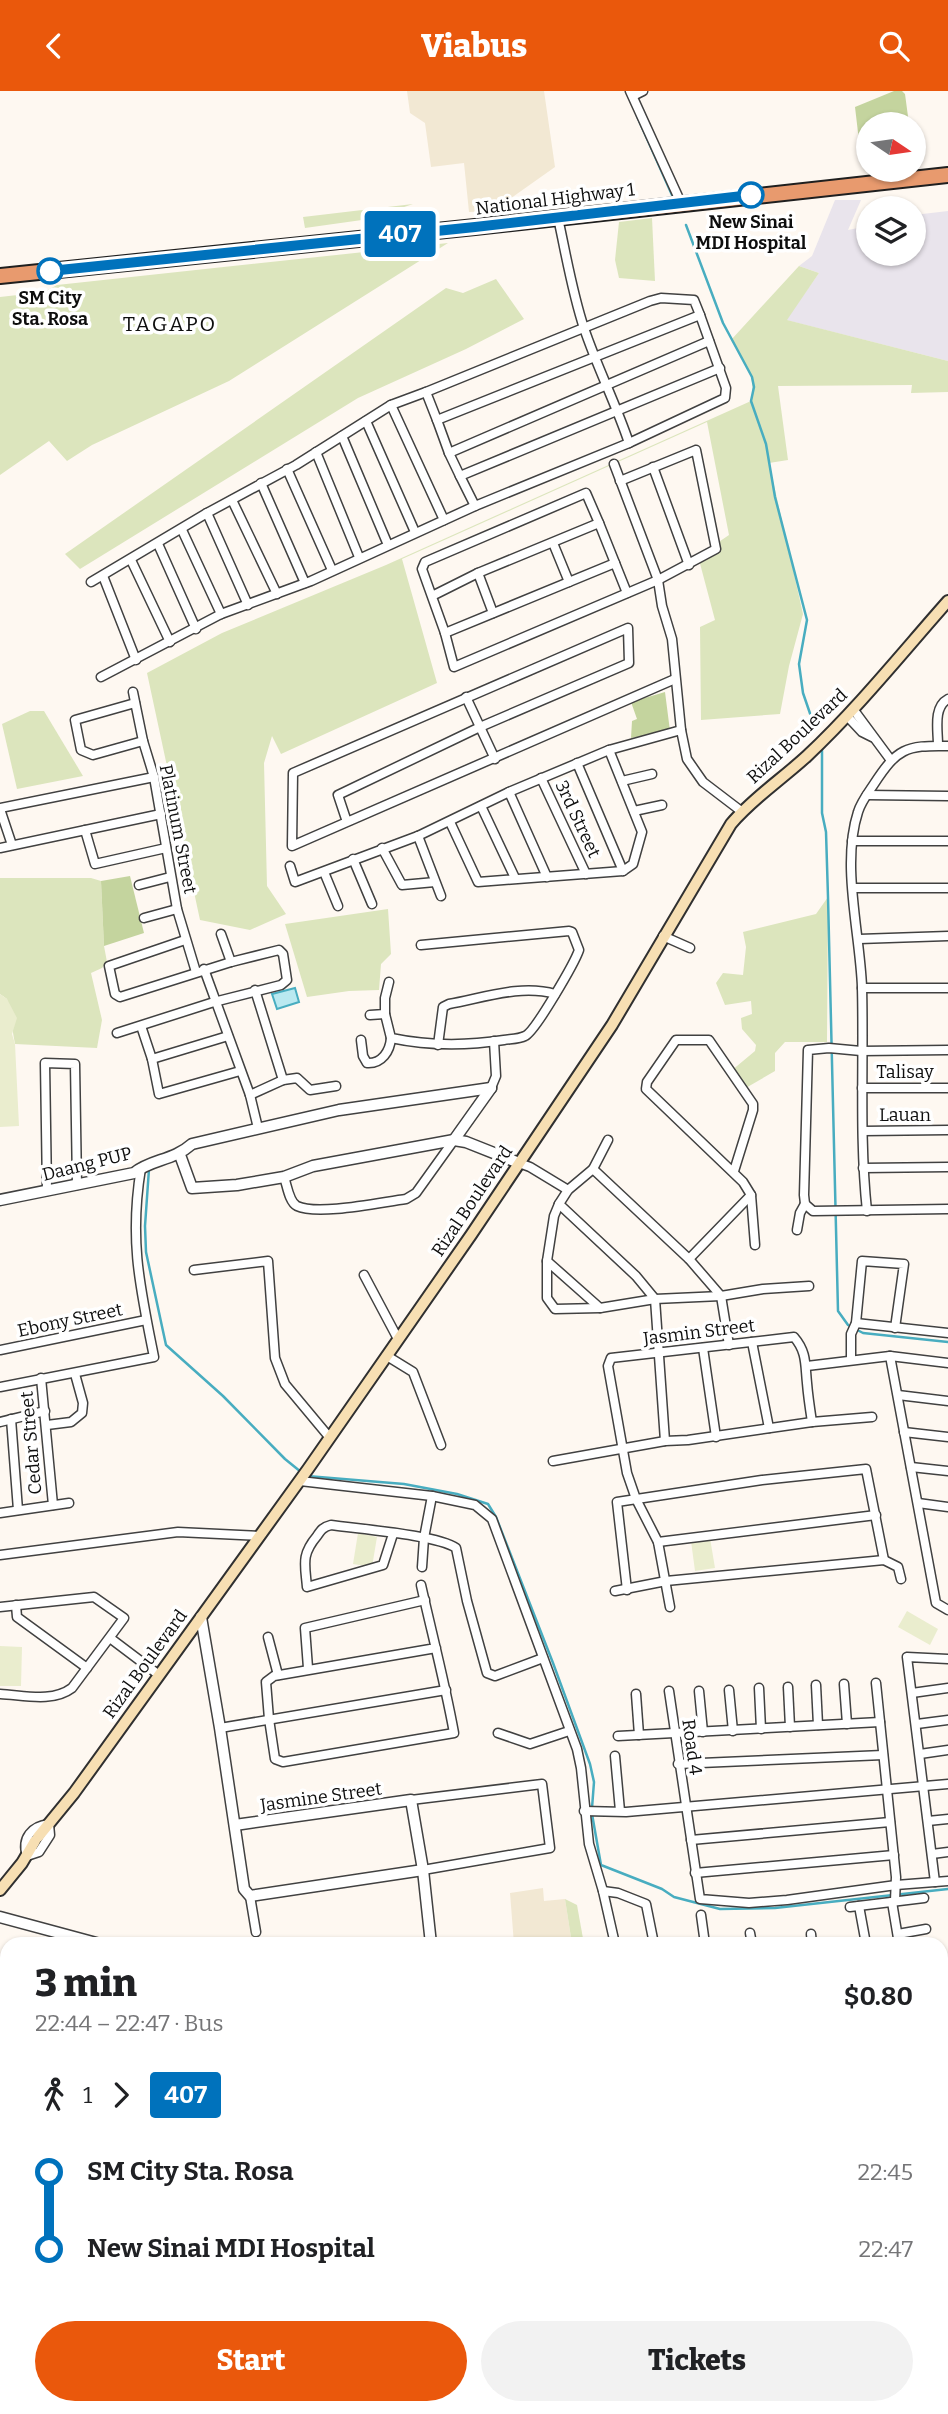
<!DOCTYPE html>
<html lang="en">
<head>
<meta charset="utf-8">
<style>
	body { margin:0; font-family:Bitter,serif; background:#f2f2f2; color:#202124; height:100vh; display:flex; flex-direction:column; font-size:26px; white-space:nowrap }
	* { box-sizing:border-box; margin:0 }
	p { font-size:23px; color:#757577 }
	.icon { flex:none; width:38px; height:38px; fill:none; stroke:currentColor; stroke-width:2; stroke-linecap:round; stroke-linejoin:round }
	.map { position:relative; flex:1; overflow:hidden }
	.sheet { position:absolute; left:0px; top:1846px; width:948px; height:478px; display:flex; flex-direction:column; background:#fff; border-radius:21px 21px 0 0; box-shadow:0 2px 5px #0004 }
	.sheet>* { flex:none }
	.badge { padding:0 14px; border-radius:5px; font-size:24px; line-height:46px }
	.needle { width:46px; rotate:103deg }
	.buttons { position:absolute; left:856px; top:21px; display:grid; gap:14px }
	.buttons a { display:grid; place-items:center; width:70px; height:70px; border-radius:50%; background:#fff; box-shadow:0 2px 5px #0004; font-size:35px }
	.map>.badge { position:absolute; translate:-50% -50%; box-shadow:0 0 0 4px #fff }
	.legs { display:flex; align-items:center; gap:10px; height:77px; padding:0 35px; font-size:23px }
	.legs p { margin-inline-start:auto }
	.headline { display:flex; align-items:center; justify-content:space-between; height:119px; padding:0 35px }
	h1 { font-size:38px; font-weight:800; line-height:52px }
	.primary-button { display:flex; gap:14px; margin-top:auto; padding:14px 35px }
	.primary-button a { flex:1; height:80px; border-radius:42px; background:#ea580c; color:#fff; font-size:28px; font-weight:800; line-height:80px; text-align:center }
	.primary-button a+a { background:#f2f2f2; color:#202124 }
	ul { padding:0 35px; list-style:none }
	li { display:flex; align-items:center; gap:24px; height:77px; font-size:26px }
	li i { display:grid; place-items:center; width:10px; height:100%; margin:0 9px; background:currentColor }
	li i::after { content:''; width:18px; height:18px; margin:-9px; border:5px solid; border-radius:50%; background:#fff }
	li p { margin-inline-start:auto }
	li:first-child i { background:linear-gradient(#0000 50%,currentColor 0) }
	li:last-child i { background:linear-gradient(currentColor 50%,#0000 0) }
	header { display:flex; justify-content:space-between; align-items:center; height:91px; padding:0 35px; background:#ea580c; color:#fff; font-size:32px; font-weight:800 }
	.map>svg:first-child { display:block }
</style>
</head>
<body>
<header><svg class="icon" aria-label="back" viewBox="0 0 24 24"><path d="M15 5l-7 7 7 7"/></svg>Viabus<svg class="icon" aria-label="search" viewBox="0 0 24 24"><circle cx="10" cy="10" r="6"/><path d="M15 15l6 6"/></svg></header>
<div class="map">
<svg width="948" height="2323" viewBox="0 0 948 2323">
	<rect width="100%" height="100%" fill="#fef8f1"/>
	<path fill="#e9e4ec" d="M 835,109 L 861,109 L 848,139 L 868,135 L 868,163 L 914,163 L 914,124 L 948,120 L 948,270 L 786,229 L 819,182 L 799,175 L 812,165 Z"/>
	<g fill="#f2e8d3">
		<path d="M 407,0 L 544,0 L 555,76 L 493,120 L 469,121 L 464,72 L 431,76 L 425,32 L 410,22 Z"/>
		<path d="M 543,1797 L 544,1810 L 565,1808 L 572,1853 L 514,1853 L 510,1802 Z"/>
		<rect x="523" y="2317" width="94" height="6"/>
	</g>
	<g fill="#dce5bd">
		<path d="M 413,113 L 369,128 L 305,137 L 303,126 Z"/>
		<path d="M 652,127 L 655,190 L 619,187 L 615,169 L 619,131 Z"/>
		<path d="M 448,152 L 229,290 L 92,354 L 67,370 L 49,350 L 0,384 L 0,206 L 44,201 L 57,194 Z"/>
		<path d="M 799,175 L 819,182 L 787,229 L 948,270 L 948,301 L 911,302 L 912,294 L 778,295 L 788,369 L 769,372 L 803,523 L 789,575 L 780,623 L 701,629 L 700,536 L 715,529 L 698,465 L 729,444 L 707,331 L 402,468 L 437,592 L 281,663 L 272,645 L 264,672 L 267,795 L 286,823 L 250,839 L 200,829 L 147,582 L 222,542 L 386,474 L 751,310 C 757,283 744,271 731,249 Z"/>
		<path d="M 496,188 L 524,228 L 466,258 L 358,307 L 80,478 L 65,463 L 446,197 L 463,202 Z"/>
		<path d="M 30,620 L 44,620 L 83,685 L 17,698 L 2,633 Z"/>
		<path d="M 0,787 L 91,787 L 101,790 L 104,855 L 107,871 L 102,877 L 91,882 L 102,929 L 97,957 L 15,953 L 7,908 L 0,903 Z"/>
		<path d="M 828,806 L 827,951 L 785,951 L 775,962 L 775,980 L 744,998 L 731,980 L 755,960 L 756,954 L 742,938 L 741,927 L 752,923 L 751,910 L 725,914 L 716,892 L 723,882 L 743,884 L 746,856 L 743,841 L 816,823 Z"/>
		<path d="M 388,818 L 391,863 L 381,873 L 379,899 L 349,900 L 307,906 L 285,833 Z"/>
		<path d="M 565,1808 L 577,1814 L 584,1853 L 572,1853 Z"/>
	</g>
	<g fill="#c4d49e">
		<path d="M 894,0 L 902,0 L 905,3 L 909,33 L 868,33 L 868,49 L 859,50 L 855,16 Z"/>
		<path d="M 665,601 L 670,640 L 631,647 L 632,630 L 637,628 L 631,611 Z"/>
		<path d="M 130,785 L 144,842 L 104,855 L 101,790 Z"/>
	</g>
	<g fill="#eaedce">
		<path d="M 0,903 L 7,908 L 17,927 L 12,943 L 15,953 L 19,1035 L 0,1036 Z"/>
		<path d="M 358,1442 L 377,1446 L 372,1476 L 353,1473 Z"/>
		<path d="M 710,1447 L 715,1477 L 695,1480 L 691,1450 Z"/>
		<path d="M 907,1520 L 938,1538 L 930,1554 L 898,1536 Z"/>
		<path d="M 0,1555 L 22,1556 L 21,1595 L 0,1595 Z"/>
	</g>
	<path fill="#bae9f0" stroke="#48adc0" stroke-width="2" d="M 295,897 L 299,911 L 277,918 L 272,903 Z"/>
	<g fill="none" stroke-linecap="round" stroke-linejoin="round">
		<g stroke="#48adc0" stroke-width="2.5">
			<path d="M 637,25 L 672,104"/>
			<path d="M 686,134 L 723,232 L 752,286 L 754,296 L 751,310 L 766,353 L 775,406 L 807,529 L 799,573 L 803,602 L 815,637"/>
			<path d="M 822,658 L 822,722 L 826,741 L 828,806 L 838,1220 L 848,1234 L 863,1242 L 948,1251"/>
			<path d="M 149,1078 L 145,1135 L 146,1161 L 166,1254 L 223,1305 L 285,1368 L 301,1381"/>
			<path d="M 307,1385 L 404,1393 L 457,1403 L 488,1413 L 496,1426 L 553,1572 L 590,1673 L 594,1691 L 592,1717"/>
			<path d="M 592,1723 L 601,1774 L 662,1798 L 674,1806 L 720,1818 L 775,1817 L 948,1798"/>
		</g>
		<g stroke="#414141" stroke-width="11">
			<g id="minor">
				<path d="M 630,0 L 681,112"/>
				<path d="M 633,5 L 643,0"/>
				<path d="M 391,314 L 444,429"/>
				<path d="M 437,329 L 426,301 L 650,210 L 661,207 L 694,209 L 700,224"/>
				<path d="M 366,330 L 415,441"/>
				<path d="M 342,345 L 388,454"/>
				<path d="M 629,352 L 475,415 L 460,385 L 720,277"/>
				<path d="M 316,361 L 359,466"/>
				<path d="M 449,362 L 437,329 L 700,224 L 726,297 L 725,307 L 629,352 C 616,313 597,276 584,237 C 572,201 566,163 558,127"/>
				<path d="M 614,373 L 658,489 L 662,515 L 672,548 L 681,639 L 687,668 L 703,691 L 741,720"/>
				<path d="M 653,376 L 689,474"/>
				<path d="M 287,378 L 332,479"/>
				<path d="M 460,385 L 449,362 L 709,250"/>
				<path d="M 261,392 L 305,492"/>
				<path d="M 232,409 L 277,503"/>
				<path d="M 207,422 L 248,514"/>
				<path d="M 599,432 L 615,472"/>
				<path d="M 182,439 L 221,523"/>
				<path d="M 553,452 L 569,491"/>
				<path d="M 158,453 L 196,538"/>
				<path d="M 131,469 L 170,551"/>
				<path d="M 478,482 L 493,522"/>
				<path d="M 103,485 L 136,569"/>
				<path d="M 91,491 L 207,422 L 296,374 L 391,314 L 426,301"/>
				<path d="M 432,505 L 478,482 L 599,432 L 586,402 L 425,471 L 422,478 L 445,542 L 454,576 L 658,489 L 716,458 L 696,359 L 620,390"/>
				<path d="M 445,542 L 615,472 L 627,502"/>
				<path d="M 101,586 L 221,523 L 311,490 L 475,415"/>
				<path d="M 133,601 L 143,650 L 154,686 L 177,818 L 196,881"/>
				<path d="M 466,606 L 495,668"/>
				<path d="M 135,612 L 75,629 L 81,659 L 93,664 L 143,650"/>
				<path d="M 853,618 L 890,668"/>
				<path d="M 847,625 L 862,641 L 872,646"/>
				<path d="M 938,654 C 938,639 933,616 948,608"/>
				<path d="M 577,672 L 623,780"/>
				<path d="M 541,687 L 586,783"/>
				<path d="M 622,690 L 652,683"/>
				<path d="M 509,701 L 547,786"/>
				<path d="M 867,704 L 948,705"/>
				<path d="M 481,715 L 515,787"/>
				<path d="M 0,717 L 154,686"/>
				<path d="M 0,718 L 12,754"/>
				<path d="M 634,720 L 662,714"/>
				<path d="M 347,731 L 338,704 L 480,636 L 629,572 L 628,537 L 293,682 L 292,755 L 675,588"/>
				<path d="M 450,731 L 478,791 L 623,780 L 633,773 L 642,741 L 609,659"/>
				<path d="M 85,739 L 95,773 L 166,757"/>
				<path d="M 418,745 L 441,805"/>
				<path d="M 852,750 L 948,750"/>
				<path d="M 0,757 L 161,723"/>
				<path d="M 382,757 L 402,794 L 435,791"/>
				<path d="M 353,768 L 372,813"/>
				<path d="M 290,775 L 295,791 L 418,745 L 509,701 L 609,659 L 681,639"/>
				<path d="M 324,781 L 338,815"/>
				<path d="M 139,794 L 170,786"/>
				<path d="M 853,797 L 948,797"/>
				<path d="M 144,827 L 177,818"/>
				<path d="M 663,845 L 690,857"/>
				<path d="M 859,848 L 948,845"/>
				<path d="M 185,849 L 109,875 L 115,903 L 120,906 L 231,871 L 221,843"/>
				<path d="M 204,878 L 250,1004 L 258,1037"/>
				<path d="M 862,897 L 948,897"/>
				<path d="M 255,899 L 283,989"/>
				<path d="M 385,923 L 391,947 C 429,955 465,955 504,949 C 510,948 519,948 525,945 C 535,941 575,871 579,859 L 572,841 L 569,840 L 421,854"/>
				<path d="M 370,924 L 385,923 L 385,907 L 389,891"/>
				<path d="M 141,935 L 152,968 L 159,1003 L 240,980"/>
				<path d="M 117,942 L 214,911 L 281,894 L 287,889 L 283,863 L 279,859 L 231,871"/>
				<path d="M 361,949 L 363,965 L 367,972 C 382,973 390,960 391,947"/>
				<path d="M 438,954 L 443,916 L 449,913 C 483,907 521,893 555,903"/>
				<path d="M 948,959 L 861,960 L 829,957 L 808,959 L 804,1104 L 805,1113 L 813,1120 L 948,1118"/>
				<path d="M 152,968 L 228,945"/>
				<path d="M 491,997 L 496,985 L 494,950"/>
				<path d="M 862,997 L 948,997"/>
				<path d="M 250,1004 L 283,989 L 297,987 L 310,999 L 336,995"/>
				<path d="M 863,1040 L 948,1039"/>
				<path d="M 608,1049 L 593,1078 L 568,1099 L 559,1113 L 636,1185 L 655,1208 L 665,1350"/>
				<path d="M 519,1072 L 530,1076 L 568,1099"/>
				<path d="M 863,1077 L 948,1076"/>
				<path d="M 593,1078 L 689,1168 L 721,1205 L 729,1254"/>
				<path d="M 734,1080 L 753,1019 L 753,1013 L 709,949 L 676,949 L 647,991 L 646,998 L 743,1091 L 751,1104 L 755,1154"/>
				<path d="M 284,1086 C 287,1094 289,1111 297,1115 C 318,1125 382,1111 406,1108 L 416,1102 L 454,1049"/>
				<path d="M 47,1100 L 45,972 L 75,973 L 77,1094"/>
				<path d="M 559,1113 L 554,1125 L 547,1170 L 600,1217 L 655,1208 L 721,1205 L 763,1198 L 809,1195"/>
				<path d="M 867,1120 C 859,1045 864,971 862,896 C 860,842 841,773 858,721 C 861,711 868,702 874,693 C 897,658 905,654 948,655"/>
				<path d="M 797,1139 L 800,1122 L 805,1113"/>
				<path d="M 689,1168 L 751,1104"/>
				<path d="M 547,1170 L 547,1207 L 555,1218 L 600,1217"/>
				<path d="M 194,1179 L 268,1170 L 275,1267 L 285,1293 L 330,1347"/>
				<path d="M 364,1184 L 398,1248"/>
				<path d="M 856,1232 L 948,1242"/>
				<path d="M 752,1251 L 769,1337"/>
				<path d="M 703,1257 L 716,1346"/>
				<path d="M 0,1259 L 146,1229"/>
				<path d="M 387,1265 L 413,1281 L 441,1354"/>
				<path d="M 890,1265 L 936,1512 L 948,1519"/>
				<path d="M 851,1269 L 851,1243 L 856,1232 L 862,1170 L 904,1173 L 895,1237"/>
				<path d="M 807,1275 L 890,1265 L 948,1272"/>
				<path d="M 41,1287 L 53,1414"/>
				<path d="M 0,1296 L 154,1266 C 140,1196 129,1149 141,1077"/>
				<path d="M 898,1304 L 948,1310"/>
				<path d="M 11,1328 L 18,1419"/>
				<path d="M 0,1331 L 45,1320"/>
				<path d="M 47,1334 L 71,1331 L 82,1322 L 83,1312 L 75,1283"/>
				<path d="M 904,1341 L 948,1346"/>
				<path d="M 553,1370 L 665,1350 L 688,1349 L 812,1331 L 872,1326"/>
				<path d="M 911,1376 L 948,1380"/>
				<path d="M 300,1390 L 432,1405 L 475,1414 L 492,1428 L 577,1658 L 581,1677 L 589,1753 L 603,1800 L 615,1853"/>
				<path d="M 918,1412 L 948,1416"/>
				<path d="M 0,1422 L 69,1412"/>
				<path d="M 393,1443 L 383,1474 L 307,1496 C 305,1473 301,1464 317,1445 C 321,1439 323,1436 331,1434 C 358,1438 438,1444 456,1457 L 467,1510 L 487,1582 L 495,1585 L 543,1567"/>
				<path d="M 658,1451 L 876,1424"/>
				<path d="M 0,1464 L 178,1441 L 260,1445"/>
				<path d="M 422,1476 L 424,1447 L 432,1405"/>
				<path d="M 421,1494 C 432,1543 445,1592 454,1642 L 283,1671 L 275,1668 L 269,1628 L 266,1591 L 274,1585 L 436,1557"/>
				<path d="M 627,1499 L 617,1411 L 762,1389 L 866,1378 L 884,1469"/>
				<path d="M 615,1500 L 666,1490 L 884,1469 L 898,1476 L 901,1488"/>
				<path d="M 16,1514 L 17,1526 L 87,1577"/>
				<path d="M 0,1516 L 94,1506 L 124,1527 L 72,1597 C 52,1612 23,1604 0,1603"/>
				<path d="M 670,1516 L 658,1451 L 636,1408 L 627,1382 L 608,1275 L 611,1267 L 794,1246 C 807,1261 805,1274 807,1292 C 808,1305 810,1318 812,1331"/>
				<path d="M 268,1546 L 278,1584"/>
				<path d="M 110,1547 L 159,1584"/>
				<path d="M 308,1577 L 305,1537 L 425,1509"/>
				<path d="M 876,1592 L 896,1786 L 895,1810"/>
				<path d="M 844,1593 L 847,1633"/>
				<path d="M 816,1594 L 818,1634"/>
				<path d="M 788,1596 L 790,1636"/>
				<path d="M 759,1597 L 761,1638"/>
				<path d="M 729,1599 L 733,1640"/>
				<path d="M 669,1600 L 700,1808 L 749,1812 L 787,1809 L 896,1794 L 948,1790"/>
				<path d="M 699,1600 L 703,1641"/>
				<path d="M 912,1602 L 948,1597"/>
				<path d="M 636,1603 L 639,1644"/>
				<path d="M 917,1633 L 948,1629"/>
				<path d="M 220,1637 L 446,1599"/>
				<path d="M 498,1642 L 530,1653 L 569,1640"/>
				<path d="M 618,1645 L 880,1631"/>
				<path d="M 920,1663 L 948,1659"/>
				<path d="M 615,1665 L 620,1720"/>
				<path d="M 678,1673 L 883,1664"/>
				<path d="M 411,1709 L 542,1693 L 550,1757 L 423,1779"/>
				<path d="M 584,1720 L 626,1721 L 948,1693"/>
				<path d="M 928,1730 L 948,1728"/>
				<path d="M 49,1733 L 50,1744 L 39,1761 L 27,1765 C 21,1747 32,1735 49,1733 Z"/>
				<path d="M 691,1749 L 890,1731"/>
				<path d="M 932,1763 L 948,1761"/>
				<path d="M 695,1782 L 894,1764"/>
				<path d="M 935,1791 L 907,1566 L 948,1568"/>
				<path d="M 603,1800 L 618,1802 L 646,1813 L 654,1853"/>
				<path d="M 250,1805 L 256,1841"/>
				<path d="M 892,1811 L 899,1853"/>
				<path d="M 859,1815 L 866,1853"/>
				<path d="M 850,1816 L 924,1807"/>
				<path d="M 701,1824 L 705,1853"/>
				<path d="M 750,1842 L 752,1853"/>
				<path d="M 811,1843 L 812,1853"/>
				<path d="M 898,1843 L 926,1838"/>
				<path d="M 0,1924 L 7,1925"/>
				<path d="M 0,2119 L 7,2119"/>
				<path d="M 167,2317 L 168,2323"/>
				<path d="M 252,2317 L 253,2323"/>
				<path d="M 325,2317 L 326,2323"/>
				<path d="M 413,2317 L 414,2323"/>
				<path d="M 459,2317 L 459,2323"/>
				<path d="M 647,2317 L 648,2323"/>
				<path d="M 762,2317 L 762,2323"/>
				<path d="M 812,2317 L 812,2323"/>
				<path d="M 863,2317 L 864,2323"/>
				<path d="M 926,2317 L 927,2323"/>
				<path d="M 0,2323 L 2,2323"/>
				<path d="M 16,2323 L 16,2317"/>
				<path d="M 107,2323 L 111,2323 L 111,2317"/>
				<path d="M 709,2323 L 709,2317"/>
			</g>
		</g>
		<g stroke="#414141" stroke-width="13">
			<g id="tertiary">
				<path d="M 454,1049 L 491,997"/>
				<path d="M 180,1064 L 192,1097 L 237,1094 L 284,1086 L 313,1075 L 454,1049 L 466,1051 L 519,1072"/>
				<path d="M 0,1109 L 134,1082 C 151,1068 173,1070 192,1053 L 339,1019 L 491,997"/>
				<path d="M 201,1526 L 220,1637 L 244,1798 L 250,1805 L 423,1779"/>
				<path d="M 235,1734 L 411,1709 L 423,1779 L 431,1853"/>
				<path d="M 0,1826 L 100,1853"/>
				<path d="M 942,2083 L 948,2085"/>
			</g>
		</g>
		<g stroke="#303030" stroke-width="14">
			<g id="secondary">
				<path d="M 38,1746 L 74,1702 L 308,1378 L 471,1144 L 612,934 L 731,733 C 753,707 782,688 807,665 C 858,617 902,562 948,510"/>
				<path d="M 0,1799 L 22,1772 L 35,1750"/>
			</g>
		</g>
		<g stroke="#1f1f1f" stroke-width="18">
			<path id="trunk" d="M 0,185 L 475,136 L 948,84"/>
		</g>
		<use href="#minor" stroke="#fff" stroke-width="8"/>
		<use href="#tertiary" stroke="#fff" stroke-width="10"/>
		<use href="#secondary" stroke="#f7dfb3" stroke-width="10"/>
		<use href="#trunk" stroke="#e89a6e" stroke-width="14"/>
	</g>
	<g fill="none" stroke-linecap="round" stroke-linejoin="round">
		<g stroke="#fff" stroke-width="16">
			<path id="line-1" d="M 50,180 L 475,136 L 751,104"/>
		</g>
		<use href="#line-1" stroke="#0072bc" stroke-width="10"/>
	</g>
	<g fill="#fff" stroke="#0072bc" stroke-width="3.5">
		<circle cx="751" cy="104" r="12"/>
		<circle cx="50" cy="180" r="12"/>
	</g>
	<g text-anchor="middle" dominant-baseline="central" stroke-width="7" stroke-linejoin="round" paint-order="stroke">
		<g font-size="18" fill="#0e0e0e" stroke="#fff">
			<text transform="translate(555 108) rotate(-7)">National Highway 1</text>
			<text transform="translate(797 645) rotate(-43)">Rizal Boulevard</text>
			<text transform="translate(578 728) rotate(65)">3rd Street</text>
			<text transform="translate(178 738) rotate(79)">Platinum Street</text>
			<text x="905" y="981">Talisay</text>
			<text x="905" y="1024">Lauan</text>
			<text transform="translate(87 1073) rotate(-14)">Daang PUP</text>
			<text transform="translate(472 1110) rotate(-56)">Rizal Boulevard</text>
			<text transform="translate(70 1229) rotate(-12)">Ebony Street</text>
			<text transform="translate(699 1241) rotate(-7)">Jasmin Street</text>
			<text transform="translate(31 1352) rotate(-95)">Cedar Street</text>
			<text transform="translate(145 1573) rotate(-54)">Rizal Boulevard</text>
			<text transform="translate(692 1656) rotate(82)">Road 4</text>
			<text transform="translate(321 1706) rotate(-8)">Jasmine Street</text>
		</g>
		<g font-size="18" font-weight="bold" fill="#0e0e0e" stroke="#fff">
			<text x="751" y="131">New Sinai<tspan x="751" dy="21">MDI Hospital</tspan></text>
			<text x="50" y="207">SM City<tspan x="50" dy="21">Sta. Rosa</tspan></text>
		</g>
		<g font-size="21" letter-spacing="2" fill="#0e0e0e" stroke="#fff">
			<text x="170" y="233">TAGAPO</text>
		</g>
	</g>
</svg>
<div class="buttons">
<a><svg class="needle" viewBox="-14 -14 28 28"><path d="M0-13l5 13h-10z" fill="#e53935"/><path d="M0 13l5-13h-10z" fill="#757577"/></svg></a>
<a><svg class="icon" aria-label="layers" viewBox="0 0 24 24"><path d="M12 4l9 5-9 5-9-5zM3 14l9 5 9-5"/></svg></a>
</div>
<b class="badge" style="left:400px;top:143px;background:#0072bc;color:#fff">407</b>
<section class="sheet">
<div class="headline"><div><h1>3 min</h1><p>22:44 – 22:47 · Bus</p></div><b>$0.80</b></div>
<div class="legs"><svg class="icon" aria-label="walk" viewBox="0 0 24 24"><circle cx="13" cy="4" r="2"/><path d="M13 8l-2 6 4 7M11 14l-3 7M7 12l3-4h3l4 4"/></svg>1<svg class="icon" aria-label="forward" viewBox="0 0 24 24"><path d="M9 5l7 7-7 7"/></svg><b class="badge" style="background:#0072bc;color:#fff">407</b></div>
<ul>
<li><i style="color:#0072bc"></i><b>SM City Sta. Rosa</b><p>22:45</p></li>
<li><i style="color:#0072bc"></i><b>New Sinai MDI Hospital</b><p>22:47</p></li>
</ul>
<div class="primary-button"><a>Start</a><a>Tickets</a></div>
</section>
</div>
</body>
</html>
